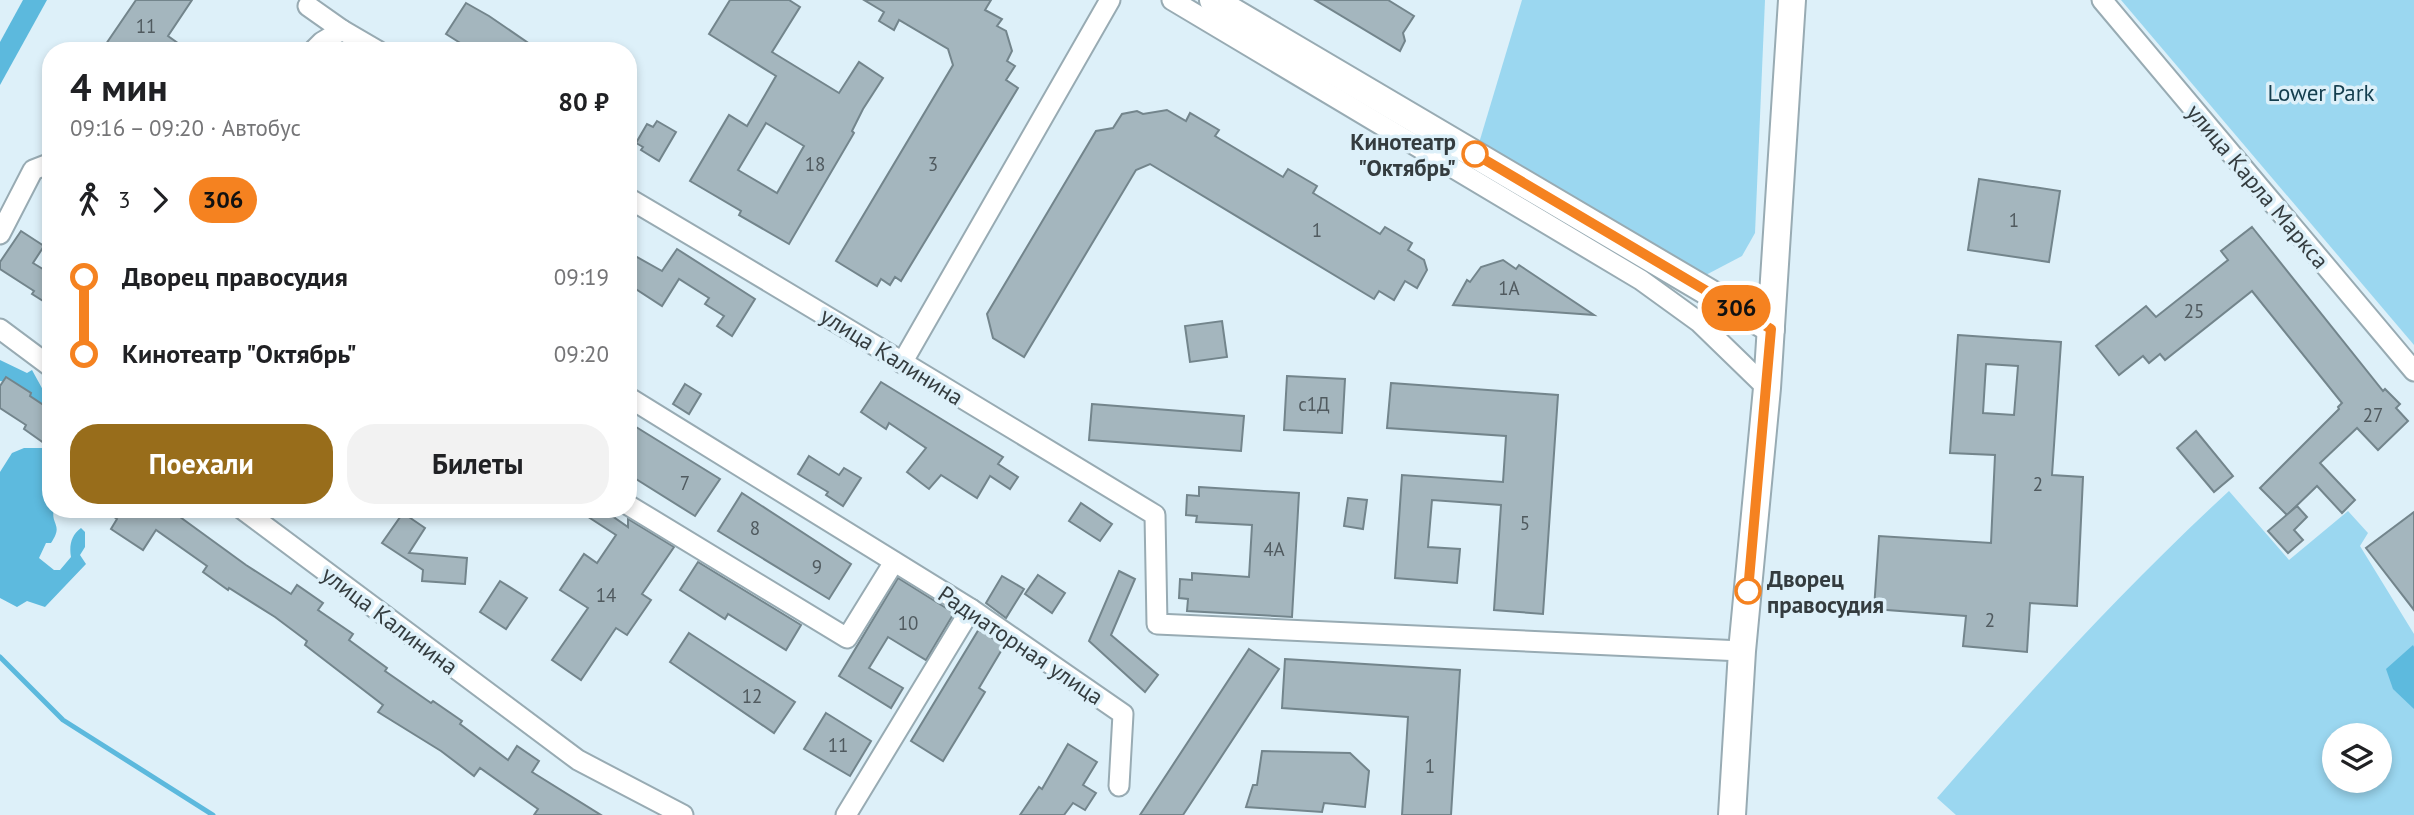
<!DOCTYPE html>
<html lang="ru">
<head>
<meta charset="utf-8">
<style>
	body { margin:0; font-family:"PT Sans",sans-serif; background:#f2f2f2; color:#202124; height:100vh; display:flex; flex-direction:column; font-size:26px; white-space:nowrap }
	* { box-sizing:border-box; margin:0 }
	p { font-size:23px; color:#757577 }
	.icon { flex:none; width:38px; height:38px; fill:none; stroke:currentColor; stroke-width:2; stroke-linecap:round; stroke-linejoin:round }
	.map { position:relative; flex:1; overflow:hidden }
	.panel { position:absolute; left:42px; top:42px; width:595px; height:476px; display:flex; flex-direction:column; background:#fff; border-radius:28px; box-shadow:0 4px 10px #0003 }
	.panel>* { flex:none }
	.badge { padding:0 14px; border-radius:23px; font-size:24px; line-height:46px }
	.buttons { position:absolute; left:2322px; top:723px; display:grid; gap:14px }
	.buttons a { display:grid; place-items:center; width:70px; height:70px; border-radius:50%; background:#fff; box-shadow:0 4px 10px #0003; font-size:35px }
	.map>.badge { position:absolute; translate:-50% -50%; box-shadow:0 0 0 4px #fff }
	.legs { display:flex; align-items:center; gap:10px; height:77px; padding:0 28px; font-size:23px }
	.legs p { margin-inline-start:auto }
	.headline { display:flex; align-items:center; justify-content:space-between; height:119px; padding:0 28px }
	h1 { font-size:38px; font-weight:700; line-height:52px }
	.primary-button { display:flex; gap:14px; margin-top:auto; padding:14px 28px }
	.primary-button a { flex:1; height:80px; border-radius:28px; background:#986d1b; color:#fff; font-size:28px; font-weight:700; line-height:80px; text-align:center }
	.primary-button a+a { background:#f2f2f2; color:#202124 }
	ul { padding:0 28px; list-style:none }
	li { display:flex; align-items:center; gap:24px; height:77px; font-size:26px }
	li i { display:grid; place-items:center; width:10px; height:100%; margin:0 9px; background:currentColor }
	li i::after { content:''; width:18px; height:18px; margin:-9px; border:5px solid; border-radius:50%; background:#fff }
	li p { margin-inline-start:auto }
	li:first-child i { background:linear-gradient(#0000 50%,currentColor 0) }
	li:last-child i { background:linear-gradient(currentColor 50%,#0000 0) }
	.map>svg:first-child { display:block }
</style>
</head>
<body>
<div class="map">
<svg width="2414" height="815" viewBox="0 0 2414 815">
	<rect width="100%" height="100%" fill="#ddf0f9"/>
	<g fill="#9bd7f0" fill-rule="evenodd">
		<path d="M 1522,0 L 1765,0 L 1755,233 L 1742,256 L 1702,277 L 1479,143 Z"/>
		<path d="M 2121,0 L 2414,0 L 2414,345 Z"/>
		<path d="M 2229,491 L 2289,560 L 2348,511 L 2368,533 L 2360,546 L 2414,634 L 2414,815 L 1956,815 L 1937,798 C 2030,691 2125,587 2229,491 ZM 2334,735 L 2380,735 L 2380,780 L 2334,780 Z"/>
	</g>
	<g fill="#5dbade">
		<path d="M 0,360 L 27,373 L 32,370 L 43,390 L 51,396 L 51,408 L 46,412 L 13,383 L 0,381 Z"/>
		<path d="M 24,448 L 44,448 L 49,451 L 51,509 L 54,509 C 50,525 64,524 51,543 L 46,543 L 39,558 L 54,570 L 60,570 L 71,557 C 69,546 71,535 81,528 L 85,532 L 85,547 L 80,555 L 86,564 L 45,607 L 27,601 L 17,607 L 0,598 L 0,472 L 12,453 Z"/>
		<path d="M 2413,645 L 2414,647 L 2414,709 L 2393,689 L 2386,669 Z"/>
	</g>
	<path fill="#5cb9dd" d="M 23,0 L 47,0 L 0,85 L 0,42 Z"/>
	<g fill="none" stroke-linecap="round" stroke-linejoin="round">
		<path stroke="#5cb9dd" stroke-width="5" d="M 0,657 L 63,720 L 213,815"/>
	</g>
	<g fill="#a4b6be" stroke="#73858c" stroke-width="2" fill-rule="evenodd">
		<path d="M 136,0 L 192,0 L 168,36 L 189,51 L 117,51 L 106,44 Z"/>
		<path d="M 730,0 L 789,0 L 800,7 L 772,52 L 839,93 L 859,62 L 883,78 L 863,109 L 852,131 L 854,133 L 789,244 L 739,215 L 741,211 L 690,181 L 729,115 L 747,126 L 776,76 L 709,34 ZM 766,123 L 804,146 L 777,193 L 738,170 Z"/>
		<path d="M 864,0 L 991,0 L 985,10 L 1002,19 L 997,26 L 1006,31 L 1012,51 L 1007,61 L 1015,66 L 1006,80 L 1018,88 L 901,281 L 895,277 L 890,285 L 881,279 L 877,286 L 836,261 L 953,65 L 948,49 L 899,20 L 894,30 L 879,21 L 884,12 Z"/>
		<path d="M 1315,0 L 1388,0 L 1414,16 L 1403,33 L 1405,41 L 1400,51 Z"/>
		<path d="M 466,3 L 489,16 L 540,51 L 473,51 L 446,34 Z"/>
		<path d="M 1167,110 L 1186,121 L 1190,113 L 1219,130 L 1215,136 L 1283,177 L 1288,169 L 1317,186 L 1313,193 L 1380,234 L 1385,227 L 1412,243 L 1408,250 L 1424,260 L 1427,270 L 1417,288 L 1405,281 L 1394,300 L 1379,291 L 1374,299 L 1150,164 L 1136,170 L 1024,357 L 993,338 L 987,314 L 1096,131 L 1113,128 L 1122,114 L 1137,111 L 1143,114 Z"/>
		<path d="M 657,121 L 676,132 L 659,161 L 641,150 L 643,147 L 636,143 L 647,124 L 653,127 Z"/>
		<path d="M 1979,179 L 2060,191 L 2049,262 L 1968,250 Z"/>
		<path d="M 2252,227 L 2383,391 L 2385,389 L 2400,404 L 2396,408 L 2408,421 L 2378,450 L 2357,428 L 2320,463 L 2355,500 L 2342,513 L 2317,486 L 2287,515 L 2260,488 L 2339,409 L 2338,407 L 2342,403 L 2252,291 L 2165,360 L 2160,354 L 2149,363 L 2143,356 L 2119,375 L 2096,346 L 2146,306 L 2156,317 L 2228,260 L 2221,251 Z"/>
		<path d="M 21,231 L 44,246 L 33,263 L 51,274 L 51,306 L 32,294 L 34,291 L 0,269 L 0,262 Z"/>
		<path d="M 677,249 L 755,299 L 732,336 L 717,326 L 724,316 L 705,304 L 709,298 L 679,279 L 662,306 L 628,284 L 628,252 L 662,271 Z"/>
		<path d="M 1503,260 L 1516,269 L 1519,265 L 1594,315 L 1453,305 L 1467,280 L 1470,282 L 1481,267 Z"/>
		<path d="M 1222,321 L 1227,357 L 1190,362 L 1185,326 Z"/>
		<path d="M 1958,335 L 2061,342 L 2052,475 L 2083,477 L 2077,606 L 2030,603 L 2027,652 L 1963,646 L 1966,616 L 1874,609 L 1879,536 L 1991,543 L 1995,455 L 1950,453 ZM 1986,364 L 2018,366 L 2014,415 L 1983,413 Z"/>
		<path d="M 1287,376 L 1345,379 L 1342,433 L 1284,430 Z"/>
		<path d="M 6,377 L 31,393 L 30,396 L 51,410 L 51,448 L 24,429 L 26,425 L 0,408 L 0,386 Z"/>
		<path d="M 881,382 L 1003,457 L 998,464 L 1018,477 L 1010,489 L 990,476 L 977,498 L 941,475 L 929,489 L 907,472 L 926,448 L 889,423 L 886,429 L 861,412 Z"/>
		<path d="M 1391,383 L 1558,395 L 1543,614 L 1494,610 L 1501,505 L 1432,500 L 1428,547 L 1460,549 L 1457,583 L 1395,578 L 1402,475 L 1503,482 L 1506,436 L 1387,428 Z"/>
		<path d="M 685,384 L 701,394 L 689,414 L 673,404 Z"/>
		<path d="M 1092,404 L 1244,416 L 1241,451 L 1089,440 Z"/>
		<path d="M 628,422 L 720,479 L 695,516 L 628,474 Z"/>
		<path d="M 2196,431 L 2233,476 L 2214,492 L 2177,448 Z"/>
		<path d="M 809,456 L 839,475 L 844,468 L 861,478 L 843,506 L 826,495 L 828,492 L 798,474 Z"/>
		<path d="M 1199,487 L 1299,493 L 1292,617 L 1187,611 L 1188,599 L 1179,598 L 1180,579 L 1192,580 L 1192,573 L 1249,577 L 1252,525 L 1196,522 L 1197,516 L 1186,515 L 1187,495 L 1199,496 Z"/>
		<path d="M 742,493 L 851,564 L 829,599 L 718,531 Z"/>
		<path d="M 1348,498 L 1367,500 L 1363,529 L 1344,526 Z"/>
		<path d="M 1081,503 L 1112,524 L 1100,541 L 1069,521 Z"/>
		<path d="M 2297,506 L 2307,517 L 2294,530 L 2303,540 L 2288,553 L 2268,531 Z"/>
		<path d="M 103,509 L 169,509 L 246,565 L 291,594 L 297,585 L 323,603 L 318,610 L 353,634 L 349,640 L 387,668 L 385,671 L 431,703 L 433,701 L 462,721 L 460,724 L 508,760 L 517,746 L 539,761 L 532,772 L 601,815 L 534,815 L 538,809 L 480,768 L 474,776 L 441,751 L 378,712 L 383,705 L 305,645 L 307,641 L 275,617 L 229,588 L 228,590 L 203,572 L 207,566 L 156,530 L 143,550 L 111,529 L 117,519 Z"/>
		<path d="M 576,509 L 602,509 L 628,527 L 628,519 L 674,547 L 642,594 L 651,600 L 627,635 L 616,628 L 581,680 L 552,660 L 588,608 L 560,590 L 584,554 L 597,563 L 616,535 Z"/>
		<path d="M 2414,512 L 2414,610 L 2366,548 Z"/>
		<path d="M 403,513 L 425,528 L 409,553 L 467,558 L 465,584 L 422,581 L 423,570 L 382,543 Z"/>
		<path d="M 698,562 L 801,625 L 786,650 L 728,614 L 725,619 L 680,590 Z"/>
		<path d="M 1119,571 L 1135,579 L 1111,635 L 1158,675 L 1145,692 L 1089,641 Z"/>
		<path d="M 1038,575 L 1065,593 L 1052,613 L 1025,594 Z"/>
		<path d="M 1002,576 L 1024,589 L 1006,618 L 986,603 Z"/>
		<path d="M 898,578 L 954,613 L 926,660 L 888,637 L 869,668 L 903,688 L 891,708 L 839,676 Z"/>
		<path d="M 500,581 L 527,598 L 506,629 L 480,612 Z"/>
		<path d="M 979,629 L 1004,646 L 979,688 L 985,692 L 943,761 L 911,741 Z"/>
		<path d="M 689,633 L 795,702 L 774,733 L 670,662 Z"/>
		<path d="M 1249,649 L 1279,669 L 1183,815 L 1140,815 Z"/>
		<path d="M 1285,659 L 1460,670 L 1451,815 L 1402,815 L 1408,717 L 1282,708 Z"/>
		<path d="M 826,713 L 871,741 L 850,776 L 804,749 Z"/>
		<path d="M 1068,744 L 1097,762 L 1083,785 L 1096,793 L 1085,810 L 1073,803 L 1064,815 L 1020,815 L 1039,787 L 1042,789 Z"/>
		<path d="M 1262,751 L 1350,753 L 1369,771 L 1365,807 L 1324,803 L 1322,812 L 1246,807 L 1253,785 L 1257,785 Z"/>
	</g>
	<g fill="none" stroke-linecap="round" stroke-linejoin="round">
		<g stroke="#98abb3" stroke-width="23">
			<g id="street">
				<path d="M 1172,0 L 1641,280 L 1699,322 L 1767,388"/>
				<path d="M 2102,0 L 2414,371"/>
				<path d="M 308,6 L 342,30 L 322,42 L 313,51"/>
				<path d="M 342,30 L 378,51"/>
				<path d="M 628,198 C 805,302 980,409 1155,515 L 1157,624 L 1742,651"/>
				<path d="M 0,234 L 33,170 L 51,163"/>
				<path d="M 0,329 L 51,367"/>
				<path d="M 902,363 L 1110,0"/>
				<path d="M 628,397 L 971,609 L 1123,714 L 1119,786"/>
				<path d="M 628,505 L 847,638 L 894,562"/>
				<path d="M 242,509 L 578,760 L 683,815"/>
				<path d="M 846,815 L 971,609"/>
			</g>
		</g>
		<g stroke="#98abb3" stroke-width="30">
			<g id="secondary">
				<path d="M 1213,0 L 1771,329"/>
				<path d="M 1732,815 L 1742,651 L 1767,388 L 1792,0"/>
			</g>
		</g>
		<use href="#street" stroke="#fff" stroke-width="19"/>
		<use href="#secondary" stroke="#fff" stroke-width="26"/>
	</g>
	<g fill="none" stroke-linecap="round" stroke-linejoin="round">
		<g stroke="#fff" stroke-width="16">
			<path id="line-1" d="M 1475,154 L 1771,329 L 1748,591"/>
		</g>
		<use href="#line-1" stroke="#f58220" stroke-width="10"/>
	</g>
	<g fill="#fff" stroke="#f58220" stroke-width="3.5">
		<circle cx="1475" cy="154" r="12"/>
		<circle cx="1748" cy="591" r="12"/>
	</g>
	<g text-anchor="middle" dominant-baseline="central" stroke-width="7" stroke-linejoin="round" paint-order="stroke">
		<g font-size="19" fill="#505a5f">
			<text x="146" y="26">11</text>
			<text x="815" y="164">18</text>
			<text x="933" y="164">3</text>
			<text x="2014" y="220">1</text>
			<text x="1317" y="230">1</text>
			<text x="1509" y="288">1А</text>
			<text x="2194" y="311">25</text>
			<text x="1314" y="404">с1Д</text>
			<text x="2373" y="415">27</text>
			<text x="685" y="483">7</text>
			<text x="2038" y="484">2</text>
			<text x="1525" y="523">5</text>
			<text x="755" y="528">8</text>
			<text x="1274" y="549">4А</text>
			<text x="817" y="567">9</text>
			<text x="606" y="595">14</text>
			<text x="1990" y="620">2</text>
			<text x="908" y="623">10</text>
			<text x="752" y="696">12</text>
			<text x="838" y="745">11</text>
			<text x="1430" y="766">1</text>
		</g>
		<g font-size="23" fill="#143e4e" stroke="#ddf0f9">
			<text x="2321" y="92">Lower Park</text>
		</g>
		<g font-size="23" font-weight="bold" fill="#343c3f" stroke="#ddf0f9" text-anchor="end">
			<text x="1456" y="141">Кинотеатр<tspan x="1456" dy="26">"Октябрь"</tspan></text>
			<text x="1767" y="578" text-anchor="start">Дворец<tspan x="1767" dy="26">правосудия</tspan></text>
		</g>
		<g font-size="23" fill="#343c3f" stroke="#ddf0f9">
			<text transform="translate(2258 186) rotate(50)">улица Карла Маркса</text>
			<text transform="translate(892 356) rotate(32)">улица Калинина</text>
			<text transform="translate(390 620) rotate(37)">улица Калинина</text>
			<text transform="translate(1021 645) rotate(34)">Радиаторная улица</text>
		</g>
	</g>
</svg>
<div class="buttons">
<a><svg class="icon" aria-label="layers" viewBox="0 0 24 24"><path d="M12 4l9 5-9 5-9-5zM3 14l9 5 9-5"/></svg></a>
</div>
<b class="badge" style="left:1736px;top:308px;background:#f58220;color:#111">306</b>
<section class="panel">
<div class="headline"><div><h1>4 мин</h1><p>09:16 – 09:20 · Автобус</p></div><b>80 ₽</b></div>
<div class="legs"><svg class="icon" aria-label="walk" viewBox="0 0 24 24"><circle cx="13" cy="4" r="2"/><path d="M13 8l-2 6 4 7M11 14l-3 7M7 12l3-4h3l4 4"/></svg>3<svg class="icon" aria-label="forward" viewBox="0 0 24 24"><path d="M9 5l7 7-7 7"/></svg><b class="badge" style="background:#f58220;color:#111">306</b></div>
<ul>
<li><i style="color:#f58220"></i><b>Дворец правосудия</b><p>09:19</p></li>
<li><i style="color:#f58220"></i><b>Кинотеатр &quot;Октябрь&quot;</b><p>09:20</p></li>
</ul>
<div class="primary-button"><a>Поехали</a><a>Билеты</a></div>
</section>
</div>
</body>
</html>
